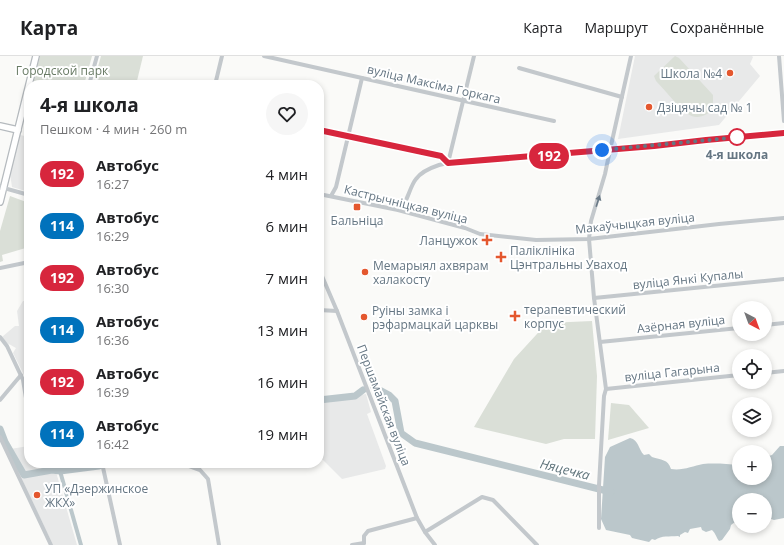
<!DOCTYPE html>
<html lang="ru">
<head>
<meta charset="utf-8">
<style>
	body { margin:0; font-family:"Open Sans",sans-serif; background:#f6f6f6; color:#202124; height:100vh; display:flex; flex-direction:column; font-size:15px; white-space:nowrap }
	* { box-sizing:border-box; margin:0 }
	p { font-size:13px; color:#757577 }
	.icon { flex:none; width:22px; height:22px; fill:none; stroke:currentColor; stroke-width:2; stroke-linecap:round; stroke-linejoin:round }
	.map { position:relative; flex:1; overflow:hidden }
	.sheet { position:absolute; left:24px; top:24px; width:300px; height:388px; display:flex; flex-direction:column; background:#fff; border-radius:16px; box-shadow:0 2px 6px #0003 }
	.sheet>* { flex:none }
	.badge { padding:0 8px; border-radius:13px; font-size:14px; line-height:26px }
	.needle { width:26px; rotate:139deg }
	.fabs { position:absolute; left:732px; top:245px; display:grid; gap:8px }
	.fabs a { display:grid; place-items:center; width:40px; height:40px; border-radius:50%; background:#fff; box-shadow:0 2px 6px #0003; font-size:20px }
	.you { position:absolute; width:20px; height:20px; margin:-10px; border:3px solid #fff; border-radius:50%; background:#1a73e8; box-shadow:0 0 0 6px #1a73e833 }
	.map>.badge { position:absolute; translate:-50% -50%; box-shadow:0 0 0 2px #fff }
	.round { display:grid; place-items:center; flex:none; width:42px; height:42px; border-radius:21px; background:#f6f6f6 }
	.overview { display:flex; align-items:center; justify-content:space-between; height:68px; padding:0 16px }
	h1 { font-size:19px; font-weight:700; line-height:30px }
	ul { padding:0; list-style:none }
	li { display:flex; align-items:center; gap:12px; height:52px; padding:0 16px }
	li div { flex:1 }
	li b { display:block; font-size:15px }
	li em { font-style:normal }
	li .badge { min-width:44px; font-weight:700; text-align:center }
	header { display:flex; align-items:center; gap:24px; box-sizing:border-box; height:56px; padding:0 20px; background:#fff; border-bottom:1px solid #e0e0e0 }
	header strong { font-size:19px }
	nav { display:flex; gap:22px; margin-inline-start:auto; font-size:14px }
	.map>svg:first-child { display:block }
</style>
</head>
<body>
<header>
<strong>Карта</strong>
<nav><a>Карта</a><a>Маршрут</a><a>Сохранённые</a></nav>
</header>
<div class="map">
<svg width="784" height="489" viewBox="0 0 784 489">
	<rect width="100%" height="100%" fill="#fafaf8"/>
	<g fill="#e8e9e9">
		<path d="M 635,0 L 752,0 L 753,1 L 750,8 L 760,20 L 719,69 L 618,83 Z"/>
		<path d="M 20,79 L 29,81 L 29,136 L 12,131 L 10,118 Z"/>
		<path d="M 23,245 L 29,245 L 29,346 L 25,321 L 13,297 L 16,292 L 7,287 L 2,281 L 15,270 L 19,270 L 17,255 Z"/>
		<path d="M 366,338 L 371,356 L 367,358 L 386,410 L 385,413 L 342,423 L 319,400 L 319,346 Z"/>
		<path d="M 29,390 L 29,407 L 61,407 L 63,412 L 56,416 L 77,489 L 53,489 L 25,430 L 10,393 Z"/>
	</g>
	<g fill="#dadfd7">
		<path d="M 40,0 L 92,0 L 84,29 L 32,29 Z"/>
		<path d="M 101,0 L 143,0 L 136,29 L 93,29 Z"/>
		<path d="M 675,0 L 679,2 L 713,39 L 713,52 C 708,60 696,64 688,58 C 677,50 666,35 656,25 L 654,20 Z"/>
		<path d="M 10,140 L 29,147 L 29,191 L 2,199 L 3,205 L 0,206 L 0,175 Z"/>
		<path d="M 592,265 L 597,320 L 595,383 L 564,383 L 546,388 L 474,371 L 514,303 L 547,267 Z"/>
		<path d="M 611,347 L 629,349 L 649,372 L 608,384 Z"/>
	</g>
	<path fill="#bbc7cb" d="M 630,382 C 639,384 638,393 644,399 L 649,398 L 652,401 C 661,404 668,403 671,413 C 682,415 693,410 703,408 C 715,407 727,408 739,409 L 739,422 L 765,422 L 765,401 L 772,399 L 780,390 L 784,390 L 784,462 L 774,464 L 765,461 L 765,444 L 739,444 L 739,463 L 731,469 L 730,473 L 722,484 L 719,485 C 716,481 716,478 712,474 L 706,476 L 702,474 L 701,471 L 690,473 L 688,477 L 685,476 L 680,479 L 680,481 L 678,480 C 669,481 662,479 655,484 L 652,483 L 649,486 L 632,482 L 630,479 L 606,474 L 601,463 L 605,401 L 610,391 Z"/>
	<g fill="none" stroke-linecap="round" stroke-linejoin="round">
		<path stroke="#bbc7cb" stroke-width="4" d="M 60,415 L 81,489"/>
		<g stroke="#bbc7cb" stroke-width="7">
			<path d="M 374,331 L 389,339 L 395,345 L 401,377 L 415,387 L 611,436"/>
			<path d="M 319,344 L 355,340 L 363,334"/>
			<path d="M 0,373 L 5,386 L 24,419 L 52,414 L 60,415 L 99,410"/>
			<path d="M 107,408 L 110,407"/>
		</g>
		<g stroke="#b5babe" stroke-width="8">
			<g id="major">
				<path d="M 0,70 L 18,74"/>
				<path d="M 0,146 L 36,0"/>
			</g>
		</g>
		<g stroke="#c3c8cc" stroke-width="4">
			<path d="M 264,0 L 554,65"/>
			<path d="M 779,0 L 784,65"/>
			<path d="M 519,12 L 622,41"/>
			<path d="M 89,29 L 97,0"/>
			<path d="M 215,29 L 222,0"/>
			<path d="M 319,75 L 441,100 L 448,107"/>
			<path d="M 448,107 L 474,0"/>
			<path d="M 0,131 L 29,139"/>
			<path d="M 319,138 L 398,154 L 465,172 L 480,178 L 536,184 L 589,183 L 719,168 L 784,162"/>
			<path d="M 331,140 L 336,131 L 362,22"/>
			<path d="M 398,153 C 407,151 409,131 416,123 C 421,116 430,112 439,109 C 452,105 467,106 481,105 C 503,104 526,102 548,100 C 627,93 705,83 784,77"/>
			<path d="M 0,212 L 29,206"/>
			<path d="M 319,213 L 337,255 L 417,462 L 425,476 L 435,489"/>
			<path d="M 594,242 L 784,223"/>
			<path d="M 319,254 L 337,255"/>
			<path d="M 765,269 L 784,267"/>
			<path d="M 0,281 L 7,290 L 23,324 L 29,360"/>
			<path d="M 600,286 L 739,272"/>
			<path d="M 765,317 L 784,315"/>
			<path d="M 606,333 L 739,319"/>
			<path d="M 0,344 L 21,319"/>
			<path d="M 0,381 L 51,489"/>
			<path d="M 102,407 L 120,489"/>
			<path d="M 181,407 L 200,414 L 208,423 L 219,489"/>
			<path d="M 599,472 L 599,429 L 604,340 L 606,333 L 594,242 L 589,183 L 591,165 L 605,118 L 610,94 L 631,0"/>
			<path d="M 425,476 L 482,441 L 493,444 L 537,489"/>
			<path d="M 364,487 L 364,480 L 368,475 L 417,462"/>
			<path d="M 352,489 L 364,487"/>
		</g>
		<use href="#major" stroke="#fff" stroke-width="5.5"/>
	</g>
	<defs><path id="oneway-solid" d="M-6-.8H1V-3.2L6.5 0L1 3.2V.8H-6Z"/></defs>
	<use fill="#6a7a87" href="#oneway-solid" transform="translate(598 145) rotate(-72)"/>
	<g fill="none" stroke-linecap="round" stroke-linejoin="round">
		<g stroke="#fff" stroke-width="9">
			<path id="line" d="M 319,74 L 441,100 L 448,107 L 654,90 L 706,84 L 784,77"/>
		</g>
		<use href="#line" stroke="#d7263d" stroke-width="6"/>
		<path stroke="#657683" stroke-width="4" stroke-dasharray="0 7.2" d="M 602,94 L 741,81 L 737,81"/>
	</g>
	<g fill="#e4572e" stroke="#fff" stroke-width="1.5">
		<circle cx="730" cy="17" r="4"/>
		<circle cx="649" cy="51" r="4"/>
		<rect x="353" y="147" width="8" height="8" rx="2"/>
		<path d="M485 178h4v4h4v4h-4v4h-4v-4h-4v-4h4z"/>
		<path d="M499 195h4v4h4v4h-4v4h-4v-4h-4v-4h4z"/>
		<circle cx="365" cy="216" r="4"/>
		<path d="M513 254h4v4h4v4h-4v4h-4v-4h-4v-4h4z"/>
		<circle cx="364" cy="261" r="4"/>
		<circle cx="37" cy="439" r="4"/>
	</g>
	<circle fill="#fff" stroke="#d7263d" stroke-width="2" cx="737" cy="81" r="8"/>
	<g text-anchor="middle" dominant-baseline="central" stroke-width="4" stroke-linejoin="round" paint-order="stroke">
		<g font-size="12" fill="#687a64" stroke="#fff">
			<text x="62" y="14">Городской парк</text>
		</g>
		<g font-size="12" fill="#657683" stroke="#fff" text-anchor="start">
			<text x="722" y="17" text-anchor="end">Школа №4</text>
			<text x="657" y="51">Дзіцячы сад № 1</text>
			<text x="357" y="164" text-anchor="middle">Бальніца</text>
			<text x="478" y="184" text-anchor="end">Ланцужок</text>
			<text x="510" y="194">Паліклініка<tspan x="510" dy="14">Цэнтральны Уваход</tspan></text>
			<text x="373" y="209">Мемарыял ахвярам<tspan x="373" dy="14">халакосту</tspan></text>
			<text x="524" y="253">терапевтический<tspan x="524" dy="14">корпус</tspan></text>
			<text x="372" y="254">Руіны замка і<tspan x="372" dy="14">рэфармацкай царквы</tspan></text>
			<text x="45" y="432">УП «Дзержинское<tspan x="45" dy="14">ЖКХ»</tspan></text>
		</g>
		<g font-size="12" fill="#657683" stroke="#fff">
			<text transform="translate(434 28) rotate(13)">вуліца Максіма Горкага</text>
			<text transform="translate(406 148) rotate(14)">Кастрычніцкая вуліца</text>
			<text transform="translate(635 167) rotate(-6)">Макаўчыцкая вуліца</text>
			<text transform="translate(688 223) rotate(-6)">вуліца Янкі Купалы</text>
			<text transform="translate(681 268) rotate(-6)">Азёрная вуліца</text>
			<text transform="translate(672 316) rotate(-6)">вуліца Гагарына</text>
			<text transform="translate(384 349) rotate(69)">Першамайская вуліца</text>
		</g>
		<g font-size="12" font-weight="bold" fill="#657683" stroke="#fff">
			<text x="737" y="98">4-я школа</text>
		</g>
		<g font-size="13" font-style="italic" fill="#60757c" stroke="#fff">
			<text transform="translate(565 413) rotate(14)">Няцечка</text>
		</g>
	</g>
</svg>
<div class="fabs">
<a><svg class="needle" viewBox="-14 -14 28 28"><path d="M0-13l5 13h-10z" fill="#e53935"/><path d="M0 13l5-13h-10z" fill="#757577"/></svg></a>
<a><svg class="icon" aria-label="locate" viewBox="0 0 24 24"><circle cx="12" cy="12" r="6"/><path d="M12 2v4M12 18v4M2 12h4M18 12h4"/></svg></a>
<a><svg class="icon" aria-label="layers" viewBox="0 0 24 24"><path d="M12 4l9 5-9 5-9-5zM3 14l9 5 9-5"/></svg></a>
<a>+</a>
<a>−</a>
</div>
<div class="you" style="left:602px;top:94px"></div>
<b class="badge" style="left:549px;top:100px;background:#d7263d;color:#fff">192</b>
<section class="sheet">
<div class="overview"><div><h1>4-я школа</h1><p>Пешком · 4 мин · 260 m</p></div><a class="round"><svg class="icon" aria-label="heart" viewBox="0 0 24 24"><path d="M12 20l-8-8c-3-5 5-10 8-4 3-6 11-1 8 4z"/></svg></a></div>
<ul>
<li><span class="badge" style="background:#d7263d;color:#fff">192</span><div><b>Автобус</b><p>16:27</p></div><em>4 мин</em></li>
<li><span class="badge" style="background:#0072bc;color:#fff">114</span><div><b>Автобус</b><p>16:29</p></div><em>6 мин</em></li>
<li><span class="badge" style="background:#d7263d;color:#fff">192</span><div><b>Автобус</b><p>16:30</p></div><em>7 мин</em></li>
<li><span class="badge" style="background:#0072bc;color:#fff">114</span><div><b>Автобус</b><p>16:36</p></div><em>13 мин</em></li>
<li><span class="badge" style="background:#d7263d;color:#fff">192</span><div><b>Автобус</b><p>16:39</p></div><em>16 мин</em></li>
<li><span class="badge" style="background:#0072bc;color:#fff">114</span><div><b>Автобус</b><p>16:42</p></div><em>19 мин</em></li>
</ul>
</section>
</div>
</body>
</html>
